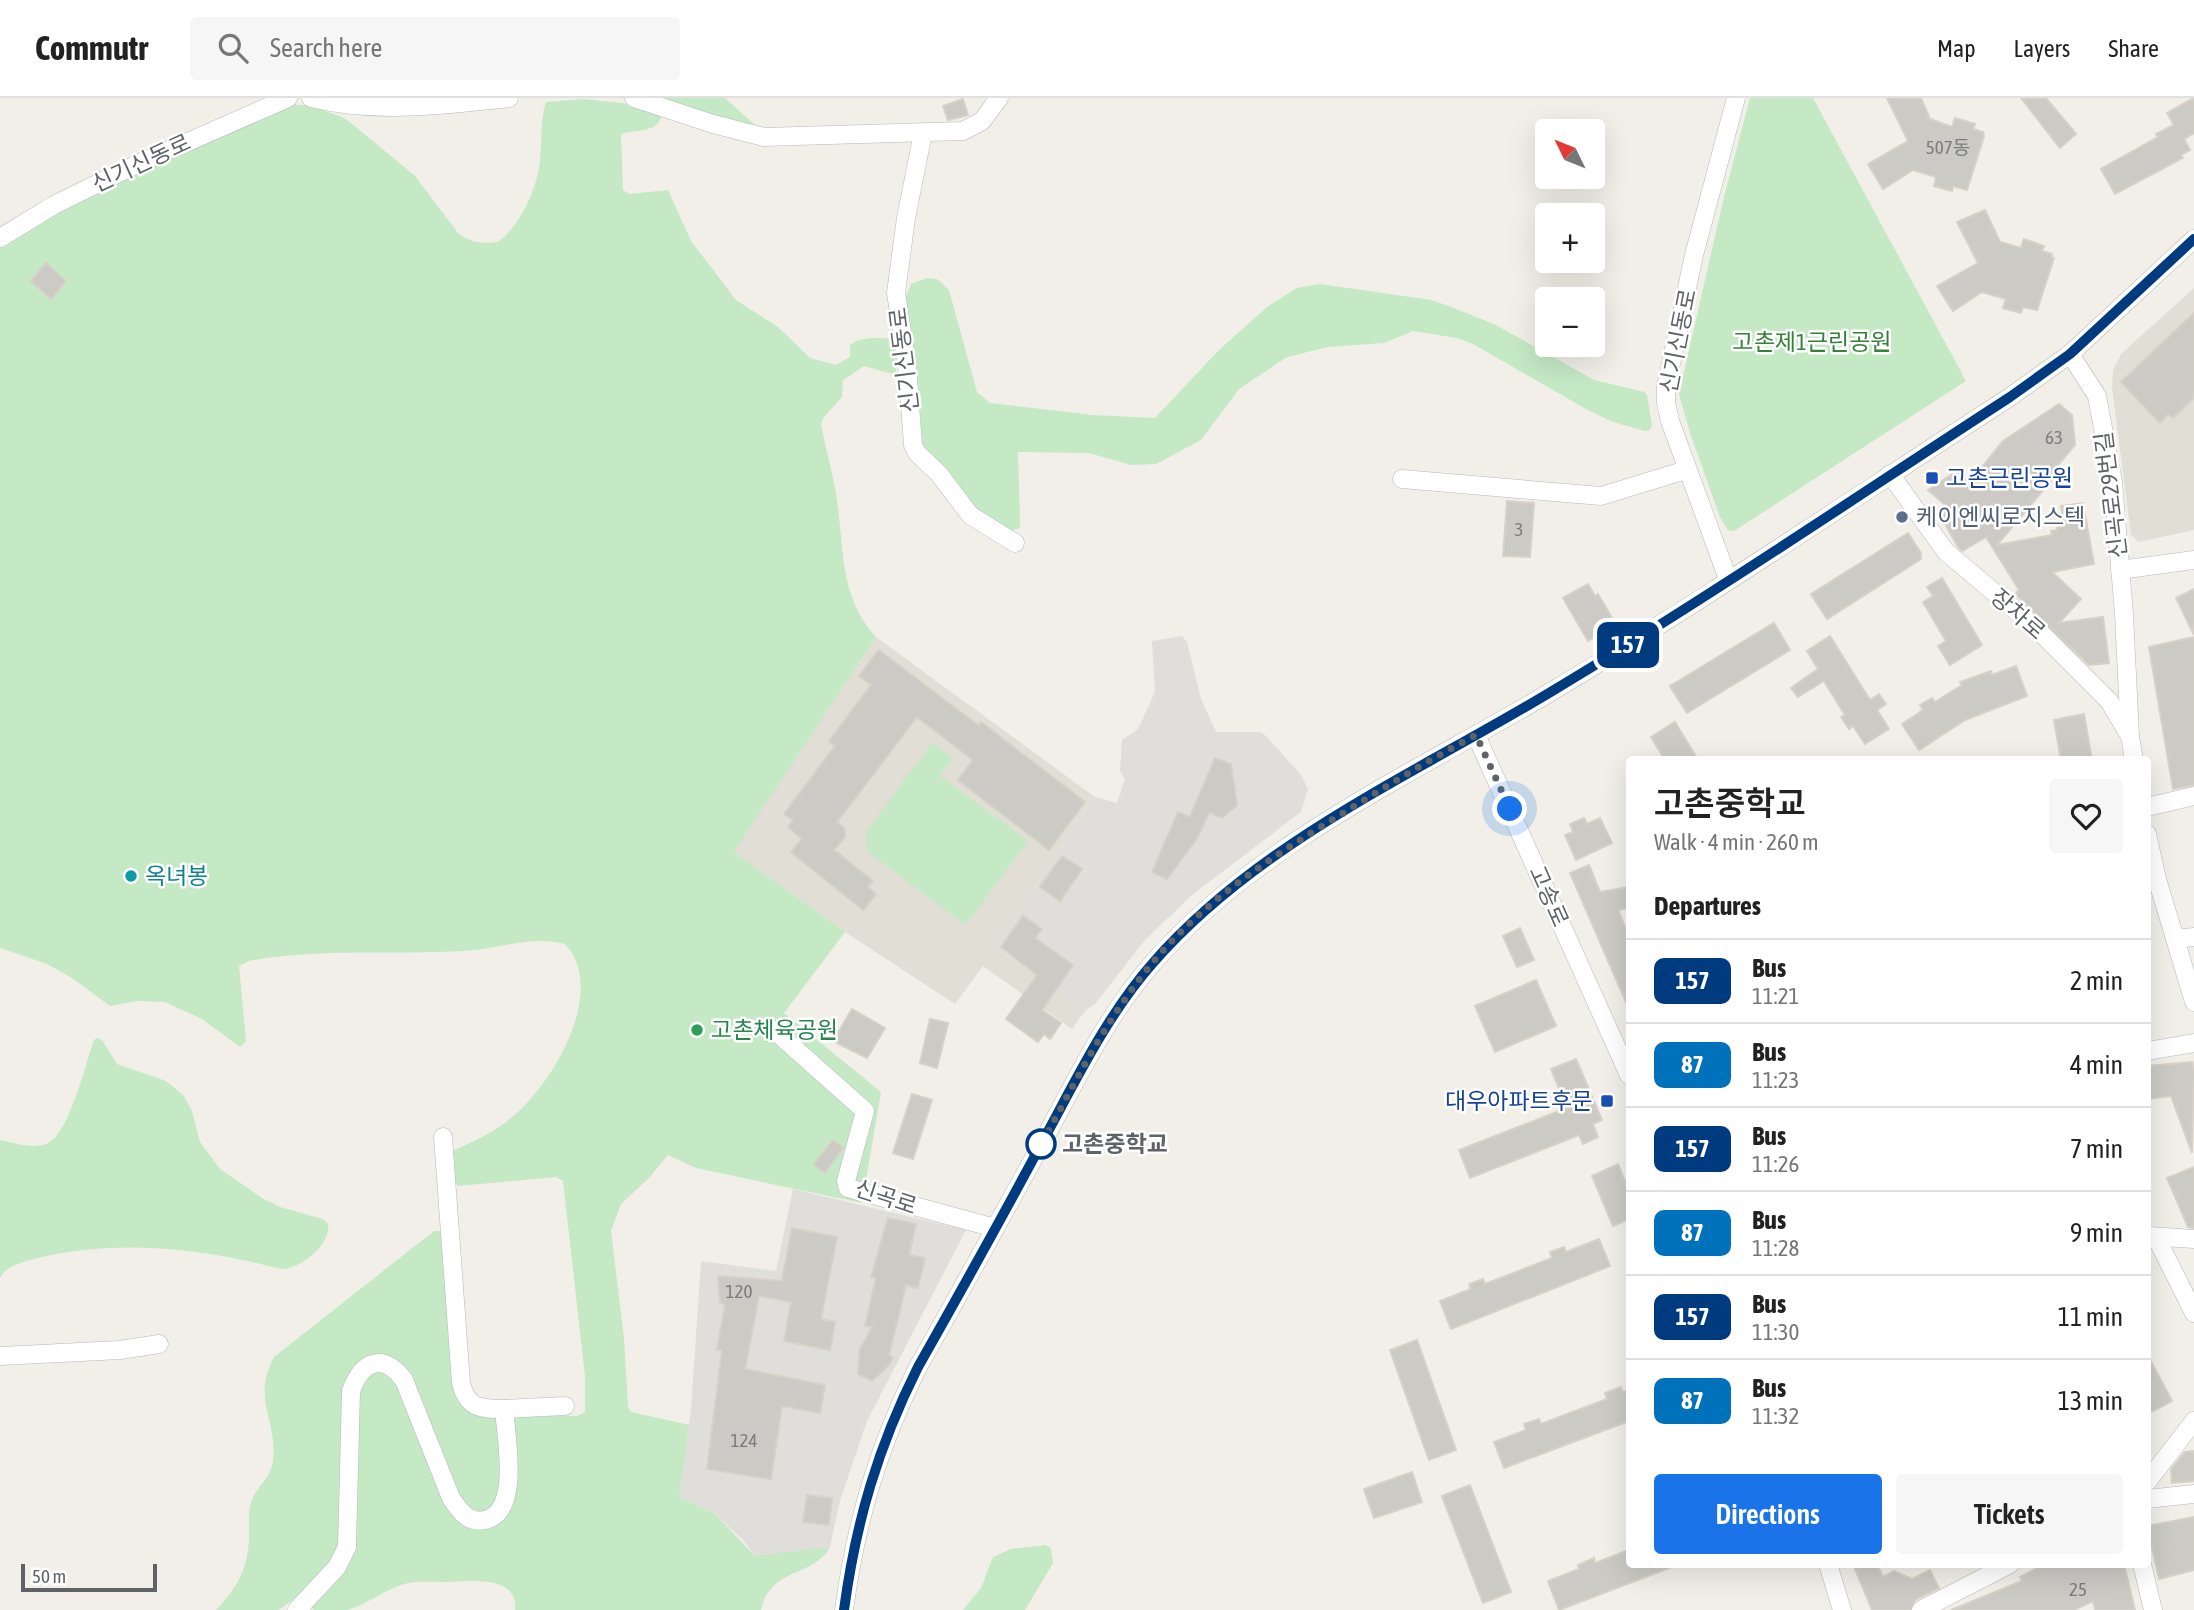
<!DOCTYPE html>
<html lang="en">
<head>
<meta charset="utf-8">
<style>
	body { margin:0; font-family:"Asap Condensed","Noto Sans KR",sans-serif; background:#f6f6f6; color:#222; height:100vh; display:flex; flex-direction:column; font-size:26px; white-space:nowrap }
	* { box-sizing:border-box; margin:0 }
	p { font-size:23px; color:#767676 }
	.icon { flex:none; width:38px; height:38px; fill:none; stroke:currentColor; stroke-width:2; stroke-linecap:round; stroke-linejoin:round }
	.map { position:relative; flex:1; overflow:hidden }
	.drawer { position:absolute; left:1626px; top:658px; width:525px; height:812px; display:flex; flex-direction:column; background:#fff; border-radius:7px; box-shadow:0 7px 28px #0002 }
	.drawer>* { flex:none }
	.badge { padding:0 14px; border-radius:10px; font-size:24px; line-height:46px }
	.needle { width:46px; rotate:313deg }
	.tools { position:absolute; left:1535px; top:21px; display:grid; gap:14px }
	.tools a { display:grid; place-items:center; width:70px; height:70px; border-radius:7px; background:#fff; box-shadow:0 7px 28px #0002; font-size:35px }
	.scale { position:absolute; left:21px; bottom:18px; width:136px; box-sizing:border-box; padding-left:7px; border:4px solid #5f6368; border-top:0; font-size:19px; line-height:24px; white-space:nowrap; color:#5f6368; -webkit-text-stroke:5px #fff; paint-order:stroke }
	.you { position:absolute; width:35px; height:35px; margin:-18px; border:5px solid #fff; border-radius:50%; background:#1a73e8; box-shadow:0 0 0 10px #1a73e833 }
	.map>.badge { position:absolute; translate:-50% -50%; box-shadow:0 0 0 4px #fff }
	h2 { padding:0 28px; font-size:26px; line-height:63px }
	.round { display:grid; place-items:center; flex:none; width:74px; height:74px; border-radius:7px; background:#f6f6f6 }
	.overview { display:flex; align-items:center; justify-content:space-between; height:119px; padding:0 28px }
	h1 { font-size:33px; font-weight:600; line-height:52px }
	.primary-button { display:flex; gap:14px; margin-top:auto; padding:14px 28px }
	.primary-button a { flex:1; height:80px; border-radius:7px; background:#1a73e8; color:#fff; font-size:28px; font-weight:600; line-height:80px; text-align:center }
	.primary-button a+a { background:#f6f6f6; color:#222 }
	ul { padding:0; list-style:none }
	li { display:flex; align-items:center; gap:21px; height:84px; padding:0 28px; border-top:2px solid #e0e0e0 }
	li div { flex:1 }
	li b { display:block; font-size:26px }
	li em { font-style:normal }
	li .badge { min-width:77px; font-weight:700; text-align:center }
	header { display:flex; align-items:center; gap:42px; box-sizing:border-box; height:98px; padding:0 35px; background:#fff; border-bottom:2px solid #e0e0e0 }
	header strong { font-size:33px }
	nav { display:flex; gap:38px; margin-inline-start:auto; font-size:24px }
	.search { width:490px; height:63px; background:#f6f6f6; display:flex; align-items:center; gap:18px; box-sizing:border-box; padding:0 24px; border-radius:7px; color:#767676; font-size:26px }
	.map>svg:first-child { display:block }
</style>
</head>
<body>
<header>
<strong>Commutr</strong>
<div class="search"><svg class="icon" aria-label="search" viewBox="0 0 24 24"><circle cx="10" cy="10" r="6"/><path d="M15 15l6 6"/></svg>Search here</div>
<nav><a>Map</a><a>Layers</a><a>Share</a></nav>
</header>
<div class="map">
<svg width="2194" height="1512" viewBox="0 0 2194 1512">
	<rect width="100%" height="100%" fill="#f1efe8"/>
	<g fill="#e0deda">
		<path d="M 1182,538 L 1187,544 L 1201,601 L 1216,634 L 1260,634 L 1265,637 L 1301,677 L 1308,691 L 1301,714 L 1193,796 L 1145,842 L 1095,906 L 1085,913 L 995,849 L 1095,699 L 1117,705 L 1125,681 L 1120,673 L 1122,642 L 1138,631 L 1155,594 L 1152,543 Z"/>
		<path d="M 793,1091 L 966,1132 L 867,1323 L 840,1403 L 830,1449 L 761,1459 L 755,1458 L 744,1443 L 714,1415 L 679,1399 L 691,1311 L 701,1163 L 776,1173 Z"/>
	</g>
	<g fill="#e1ded6">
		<path d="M 2194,190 L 2194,432 L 2139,444 L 2131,437 L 2112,289 L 2113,272 L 2121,256 Z"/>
		<path d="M 876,539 L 1095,699 L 995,849 L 1085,913 L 1072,931 L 983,868 L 955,906 L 845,834 L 734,754 Z"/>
	</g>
	<g fill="#c5e8c5">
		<path d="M 661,0 L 725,0 L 756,28 L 734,25 Z"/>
		<path d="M 1750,0 L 1813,0 L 1966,283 L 1734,433 L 1728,432 L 1720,419 L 1691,338 L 1679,296 L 1724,99 Z"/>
		<path d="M 584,1 L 630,6 L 662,16 C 658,36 636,31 621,36 L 623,92 L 629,96 L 668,92 L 691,143 L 736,202 L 778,229 L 810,260 L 836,267 L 850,259 L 850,247 C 862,238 879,240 894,241 L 895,244 L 896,277 L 864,268 L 843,282 L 842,299 L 823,320 L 821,326 C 825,348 831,369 835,390 C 845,444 837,497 876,539 L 734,754 L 845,834 L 784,915 L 881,994 L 862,1105 L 696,1070 L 668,1057 L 649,1080 L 621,1106 L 611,1133 L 624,1240 L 628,1309 L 631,1314 L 689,1327 L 679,1399 L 714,1415 L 755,1458 L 830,1449 C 813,1480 770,1469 761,1512 L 515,1512 C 519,1475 466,1484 445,1484 C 430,1484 416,1482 401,1487 C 384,1493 361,1509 347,1512 C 337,1512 324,1512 314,1512 L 299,1498 L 278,1512 L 216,1512 C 238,1489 249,1469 249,1436 C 249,1426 248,1414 251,1405 C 256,1388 271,1381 273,1363 C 278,1321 251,1302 274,1259 L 434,1133 L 440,1133 L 442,1141 L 451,1274 L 460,1305 L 475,1316 L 577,1318 L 585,1314 L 585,1278 L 563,1083 L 556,1079 L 458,1088 C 451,1080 450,1063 453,1053 C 474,1043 493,1035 510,1021 C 551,989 609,893 565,846 C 532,837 498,851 464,853 C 392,857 320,850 249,863 L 239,868 L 246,943 L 240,949 L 202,921 L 165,904 L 137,903 L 110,908 L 72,880 L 47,866 L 0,850 L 0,144 L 63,107 L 289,6 L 311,8 L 342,19 L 351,25 L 415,78 L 458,135 C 472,145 481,146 498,144 C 520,128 537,91 540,63 C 542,44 540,22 546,4 Z"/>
		<path d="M 927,180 L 937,181 L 949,192 L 977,294 L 990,305 L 1092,317 L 1155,320 L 1218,253 L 1267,209 L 1297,190 L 1320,186 L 1431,202 L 1449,208 L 1496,227 L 1594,282 L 1644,294 L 1647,297 L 1652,327 L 1650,332 L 1645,333 L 1613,324 L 1586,311 L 1473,246 L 1457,240 L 1413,233 L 1384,245 L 1328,249 L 1287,259 L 1239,291 L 1201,342 L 1156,366 L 1131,367 L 1089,355 L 1018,354 L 1020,424 L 1020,430 L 1010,433 L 983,419 L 922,346 L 919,293 L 905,201 L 911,186 Z"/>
		<path d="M 932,645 L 953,660 L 940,678 L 1028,743 L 966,827 L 868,754 L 866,734 Z"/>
		<path d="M 97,940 L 102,942 L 117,966 L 166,983 L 183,997 L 192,1013 L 200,1044 L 220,1071 L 262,1100 L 280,1109 L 323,1121 L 328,1126 C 331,1147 301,1170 282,1171 C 202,1151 123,1141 42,1159 C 27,1163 7,1166 0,1180 L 0,1042 C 15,1045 34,1052 48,1045 C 69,1036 86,964 94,942 Z"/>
		<path d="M 1045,1447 L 1051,1450 L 1053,1465 L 1025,1512 L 963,1512 L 981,1490 L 993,1459 L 1011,1451 Z"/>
	</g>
	<g fill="#cccac5" stroke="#d6d1c6" stroke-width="2">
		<path d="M 1887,0 L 1921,0 L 1930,21 L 1952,29 L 1955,20 L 1975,26 L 1973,31 L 1983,34 L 1984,38 L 1967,92 L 1953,88 L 1952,93 L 1934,88 L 1936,79 L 1913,72 L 1883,91 L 1868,66 L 1908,43 Z"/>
		<path d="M 2021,0 L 2046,0 L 2076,36 L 2060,50 Z"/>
		<path d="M 2194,0 L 2194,35 L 2184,41 L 2190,52 L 2181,57 L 2183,60 L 2115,96 L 2101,71 L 2158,39 L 2156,36 L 2174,27 L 2167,15 Z"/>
		<path d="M 963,1 L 968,17 L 948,22 L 943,8 Z"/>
		<path d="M 1985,112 L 2000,144 L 2021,150 L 2024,141 L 2044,148 L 2042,153 L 2052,156 L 2051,159 L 2054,160 L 2037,212 L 2023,209 L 2021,215 L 2003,210 L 2006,201 L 1982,194 L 1953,213 L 1937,188 L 1978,165 L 1957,124 Z"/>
		<path d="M 46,165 L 66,183 L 51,201 L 31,183 Z"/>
		<path d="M 2194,215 L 2194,300 L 2173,320 L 2168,316 L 2160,325 L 2121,284 Z"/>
		<path d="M 2059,306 L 2072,317 L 2075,347 L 2058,367 L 2062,370 L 1997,447 L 2052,437 L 2051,433 L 2057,432 L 2056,425 L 2064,423 L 2061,408 L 2083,405 L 2094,466 L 2052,474 L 2081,501 L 2059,525 L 2103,519 L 2109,565 L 2089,567 L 2015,496 L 2019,492 L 1986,439 L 1962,453 L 1958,449 L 1940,417 L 1950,411 L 1928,392 L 1957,373 L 1970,384 L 2003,343 Z"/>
		<path d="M 1507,403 L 1534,405 L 1530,459 L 1503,458 Z"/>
		<path d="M 1908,435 L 1921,455 L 1921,461 L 1827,521 L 1811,496 Z"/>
		<path d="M 1942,480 L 1982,547 L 1950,567 L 1938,548 L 1946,543 L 1923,504 L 1933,498 L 1927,489 Z"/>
		<path d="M 1588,486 L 1595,498 L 1598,496 L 1616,527 L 1588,543 L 1563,500 Z"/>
		<path d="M 2194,491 L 2194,537 L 2176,500 Z"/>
		<path d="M 1774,525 L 1790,552 L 1687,615 L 1670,588 Z"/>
		<path d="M 1830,538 L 1870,602 L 1879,596 L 1886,606 L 1877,612 L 1889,631 L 1865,646 L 1853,628 L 1849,631 L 1841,619 L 1845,617 L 1824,583 L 1798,599 L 1791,590 L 1818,571 L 1807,553 Z"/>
		<path d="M 2194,539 L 2194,687 L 2173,691 L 2149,549 Z"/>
		<path d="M 879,552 L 979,628 L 981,624 L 1085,704 L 1049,752 L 958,682 L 973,662 L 917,619 L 837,724 L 845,731 L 845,739 L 834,752 L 873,783 L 868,789 L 876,796 L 863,812 L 791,754 L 802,741 L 788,729 L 793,722 L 784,716 L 835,648 L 829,643 L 871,587 L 859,578 Z"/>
		<path d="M 2016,568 L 2027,598 L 1965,622 L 1919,652 L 1902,626 L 1923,612 L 1920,607 L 1932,600 L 1935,604 L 1962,587 L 1960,584 L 1991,573 L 1992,577 Z"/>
		<path d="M 2084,616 L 2092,662 L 2061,662 L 2054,622 Z"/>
		<path d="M 1675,624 L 1698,662 L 1665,662 L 1651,639 Z"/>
		<path d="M 1215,660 L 1231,666 L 1237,707 L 1222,720 L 1209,714 L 1198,739 L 1167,781 L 1152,774 L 1178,714 L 1190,719 Z"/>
		<path d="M 1584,720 L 1587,726 L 1600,720 L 1612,745 L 1576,762 L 1565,737 L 1573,734 L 1570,726 Z"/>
		<path d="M 1062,758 L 1082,771 L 1060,803 L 1040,789 Z"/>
		<path d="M 1589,767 L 1600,794 L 1629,789 L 1629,810 L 1618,812 L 1629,838 L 1629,911 L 1570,775 Z"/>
		<path d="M 1023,818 L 1042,831 L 1035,840 L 1073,867 L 1042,912 L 1061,925 L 1050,941 L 1044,936 L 1038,944 L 1006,921 L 1037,877 L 1001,849 Z"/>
		<path d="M 1520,830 L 1534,862 L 1517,869 L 1503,838 Z"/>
		<path d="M 1536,882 L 1556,928 L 1495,954 L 1475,908 Z"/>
		<path d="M 852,911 L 885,930 L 867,960 L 833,943 Z"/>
		<path d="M 930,921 L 948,925 L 937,970 L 920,965 Z"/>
		<path d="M 1576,961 L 1602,1022 L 1593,1026 L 1598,1039 L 1583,1046 L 1579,1037 L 1470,1080 L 1459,1052 L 1567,1010 L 1551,971 Z"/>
		<path d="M 2192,964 L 2194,970 L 2192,1055 L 2171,998 L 2147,1001 L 2147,968 Z"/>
		<path d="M 912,996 L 932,1002 L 913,1061 L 893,1055 Z"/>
		<path d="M 833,1042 L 843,1050 L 825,1075 L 814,1066 Z"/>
		<path d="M 1618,1066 L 1629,1093 L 1629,1121 L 1613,1128 L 1592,1078 Z"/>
		<path d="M 2194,1069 L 2194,1130 L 2188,1129 L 2167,1080 Z"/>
		<path d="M 888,1120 L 916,1126 L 909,1157 L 925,1160 L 918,1190 L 906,1187 L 889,1257 L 893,1260 L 888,1268 L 872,1283 L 858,1276 L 860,1251 L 872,1229 L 865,1228 L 876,1180 L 871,1179 Z"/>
		<path d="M 792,1130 L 837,1139 L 821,1221 L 835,1224 L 830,1252 L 784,1243 L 791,1204 L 759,1198 L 745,1271 L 825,1287 L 820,1315 L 782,1308 L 771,1381 L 707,1371 L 722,1252 L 717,1252 L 725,1206 L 720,1205 L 718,1178 L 782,1183 Z"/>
		<path d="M 1599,1141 L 1610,1168 L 1451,1231 L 1440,1203 L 1471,1191 L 1469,1186 L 1483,1181 L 1485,1186 L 1552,1160 L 1550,1154 L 1564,1149 L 1566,1154 Z"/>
		<path d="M 1417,1242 L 1456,1352 L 1429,1362 L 1390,1252 Z"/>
		<path d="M 2147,1256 L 2172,1303 L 2147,1316 Z"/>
		<path d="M 1621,1289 L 1623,1294 L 1629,1292 L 1629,1323 L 1504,1370 L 1494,1344 L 1526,1332 L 1524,1326 L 1539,1321 L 1541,1326 L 1607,1301 L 1605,1295 Z"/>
		<path d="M 2194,1353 L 2194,1383 L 2172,1385 L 2171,1371 L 2185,1354 Z"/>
		<path d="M 1412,1374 L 1422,1404 L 1374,1420 L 1364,1391 Z"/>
		<path d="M 1470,1387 L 1511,1494 L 1483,1505 L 1442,1398 Z"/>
		<path d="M 807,1397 L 832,1400 L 829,1427 L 803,1424 Z"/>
		<path d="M 2194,1419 L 2194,1472 L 2159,1481 L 2147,1428 Z"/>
		<path d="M 1629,1452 L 1629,1466 L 1674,1468 L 1559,1512 L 1548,1483 L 1579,1471 L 1578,1467 L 1594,1460 L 1595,1465 Z"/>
		<path d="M 1853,1466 L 1877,1466 L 1883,1479 L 1894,1473 L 1912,1481 L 1930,1472 L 1939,1490 L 1915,1502 L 1910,1512 L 1872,1512 Z"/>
		<path d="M 2045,1466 L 2124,1466 L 2135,1512 L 2095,1512 L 2093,1503 L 2074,1512 L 1951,1512 L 2022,1483 L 2020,1479 Z"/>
	</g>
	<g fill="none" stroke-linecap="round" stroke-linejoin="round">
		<g stroke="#b5b8bc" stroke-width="19">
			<g id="minor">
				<path d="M 311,0 C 376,16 443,7 509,0"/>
				<path d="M 634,0 L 713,26 L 764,39 L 963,33 L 982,23 L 999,0"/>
				<path d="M 923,35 L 906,120 L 896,195 L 907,267 L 913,347 L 917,355 L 939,376 L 970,417 L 1015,445"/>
				<path d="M 0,140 L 54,107 L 133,68 L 288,0"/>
				<path d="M 2070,256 L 2097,298 L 2113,384 L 2124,516 L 2130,638"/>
				<path d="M 1890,376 L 1946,454 L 2033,527 L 2109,603 L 2130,638 L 2134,662"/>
				<path d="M 1402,381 L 1601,398 L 1686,372"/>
				<path d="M 2120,472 L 2194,462"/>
				<path d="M 1728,481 L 1670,323 L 1666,305 L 1666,289 L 1694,157 L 1736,0"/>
				<path d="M 1476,637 L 1629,977"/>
				<path d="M 2147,709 L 2194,698"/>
				<path d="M 2147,736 L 2157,781 L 2194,904"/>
				<path d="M 2176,841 L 2194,839"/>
				<path d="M 774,932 L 865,1013 L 846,1083 L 848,1090 L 995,1130"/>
				<path d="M 2147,953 L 2194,945"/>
				<path d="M 2149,1138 L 2194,1141"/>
				<path d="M 2156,1139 L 2194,1215"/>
				<path d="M 0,1258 L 120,1252 L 159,1246"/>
				<path d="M 504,1311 L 565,1308"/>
				<path d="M 2147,1384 L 2194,1323"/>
				<path d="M 2147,1401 L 2194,1396"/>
				<path d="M 1828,1466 L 1842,1512"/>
				<path d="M 2142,1466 L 2153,1512"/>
				<path d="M 297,1512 L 337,1469 L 347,1449 L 351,1293 C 362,1263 383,1254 404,1282 L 451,1400 C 460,1413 468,1426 485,1422 C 521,1414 506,1339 504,1311 C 480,1311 467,1310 461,1285 L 443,1039"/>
				<path d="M 844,1512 C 856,1423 878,1350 918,1269 C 960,1195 1001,1120 1042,1045 C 1075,985 1106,918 1152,866 C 1258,744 1417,674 1554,592 C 1709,499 1858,397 2010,299 L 2070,256 L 2194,141"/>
				<path d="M 1921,1512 L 2010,1466"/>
			</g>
		</g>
		<use href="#minor" stroke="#fff" stroke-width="18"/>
	</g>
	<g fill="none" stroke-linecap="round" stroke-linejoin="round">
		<g stroke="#fff" stroke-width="16">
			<path id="line" d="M 844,1512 C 856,1423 878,1349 918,1269 C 961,1193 1004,1116 1045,1039 C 1077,980 1108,916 1152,866 C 1259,743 1417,675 1554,592 C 1709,499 1859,397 2010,299 L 2070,256 L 2194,141"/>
		</g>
		<use href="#line" stroke="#003b80" stroke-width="10"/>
		<path stroke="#5f6368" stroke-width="7" stroke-dasharray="0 12.6" d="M 1041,1046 L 1036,1056 C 1071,992 1103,926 1149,869 C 1203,802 1275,757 1348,712 C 1390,686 1432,660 1476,637 L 1510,711"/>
	</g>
	<g fill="#1a4fb4" stroke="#fff" stroke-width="2.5">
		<rect x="1925" y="373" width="14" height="14" rx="3.5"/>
		<rect x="1600" y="996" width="14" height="14" rx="3.5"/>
	</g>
	<circle fill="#5c6f8a" stroke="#fff" stroke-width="2.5" cx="1902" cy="419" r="7"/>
	<circle fill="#0f9aa8" stroke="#fff" stroke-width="2.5" cx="131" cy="778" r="7"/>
	<circle fill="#2e9e5b" stroke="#fff" stroke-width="2.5" cx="697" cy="932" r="7"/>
	<circle fill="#fff" stroke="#003b80" stroke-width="3.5" cx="1041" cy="1046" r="14"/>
	<g text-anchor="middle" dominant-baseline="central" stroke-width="5" stroke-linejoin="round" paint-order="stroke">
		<g font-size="19" fill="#7a7d7f">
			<text x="1948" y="49">507동</text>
			<text x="2054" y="339">63</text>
			<text x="1519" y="431">3</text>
			<text x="739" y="1193">120</text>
			<text x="744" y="1342">124</text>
			<text x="2078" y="1491">25</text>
		</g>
		<g font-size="23" fill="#5f6368" stroke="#fff">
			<text transform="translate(141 65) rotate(-25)">신기신동로</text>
			<text transform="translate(1678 243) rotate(-79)">신기신동로</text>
			<text transform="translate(904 262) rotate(-97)">신기신동로</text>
			<text transform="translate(2111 397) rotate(-97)">신곡로29번길</text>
			<text transform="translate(2018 516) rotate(41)">장차로</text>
			<text transform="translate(1549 798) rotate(66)">고송로</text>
			<text transform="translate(886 1099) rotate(18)">신곡로</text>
		</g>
		<g font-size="23" fill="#348238" stroke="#fff">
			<text x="1812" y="244">고촌제1근린공원</text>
		</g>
		<g font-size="23" fill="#164399" stroke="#fff" text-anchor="start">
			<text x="1946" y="380">고촌근린공원</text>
			<text x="1593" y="1003" text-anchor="end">대우아파트후문</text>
		</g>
		<g font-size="23" fill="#4e5e75" stroke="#fff" text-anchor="start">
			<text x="1916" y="419">케이엔씨로지스텍</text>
		</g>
		<g font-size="23" fill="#0d838f" stroke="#fff" text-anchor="start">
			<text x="145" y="778">옥녀봉</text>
		</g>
		<g font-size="23" fill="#27864d" stroke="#fff" text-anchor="start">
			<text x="711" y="932">고촌체육공원</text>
		</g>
		<g font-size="23" font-weight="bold" fill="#5f6368" stroke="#fff" text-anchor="start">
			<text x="1062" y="1046">고촌중학교</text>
		</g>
	</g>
</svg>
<div class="tools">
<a><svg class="needle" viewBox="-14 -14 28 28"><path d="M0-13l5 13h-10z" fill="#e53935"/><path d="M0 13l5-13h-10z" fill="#767676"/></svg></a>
<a>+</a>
<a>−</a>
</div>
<div class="scale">50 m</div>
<div class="you" style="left:1510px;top:711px"></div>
<b class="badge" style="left:1628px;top:547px;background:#003b80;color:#fff">157</b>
<section class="drawer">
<div class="overview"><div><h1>고촌중학교</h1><p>Walk · 4 min · 260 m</p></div><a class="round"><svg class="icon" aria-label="heart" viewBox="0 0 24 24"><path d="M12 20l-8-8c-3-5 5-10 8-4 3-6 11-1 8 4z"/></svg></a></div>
<h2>Departures</h2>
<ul>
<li><span class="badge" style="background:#003b80;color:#fff">157</span><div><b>Bus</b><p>11:21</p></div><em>2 min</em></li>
<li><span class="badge" style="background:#0072bc;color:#fff">87</span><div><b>Bus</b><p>11:23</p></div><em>4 min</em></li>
<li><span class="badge" style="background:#003b80;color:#fff">157</span><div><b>Bus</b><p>11:26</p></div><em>7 min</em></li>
<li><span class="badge" style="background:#0072bc;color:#fff">87</span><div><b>Bus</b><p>11:28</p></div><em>9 min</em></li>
<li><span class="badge" style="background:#003b80;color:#fff">157</span><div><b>Bus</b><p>11:30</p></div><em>11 min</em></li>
<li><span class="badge" style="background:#0072bc;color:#fff">87</span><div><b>Bus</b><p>11:32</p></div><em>13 min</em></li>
</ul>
<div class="primary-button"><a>Directions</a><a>Tickets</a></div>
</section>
</div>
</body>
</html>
